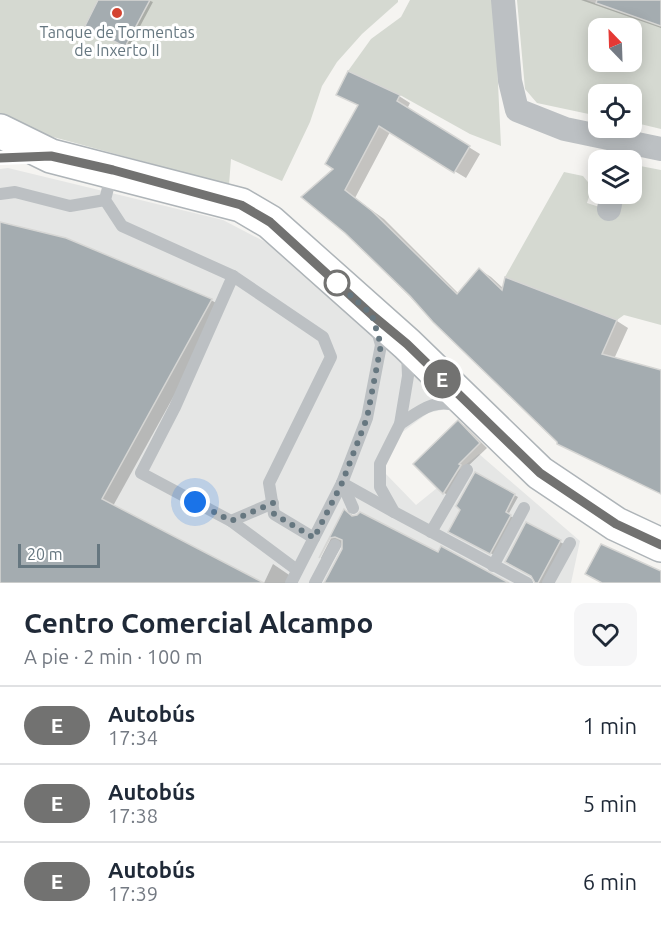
<!DOCTYPE html>
<html lang="es">
<head>
<meta charset="utf-8">
<style>
	body { margin:0; font-family:Ubuntu,sans-serif; background:#f6f6f7; color:#1f2937; height:100vh; display:flex; flex-direction:column; font-size:22px; white-space:nowrap }
	* { box-sizing:border-box; margin:0 }
	p { font-size:20px; color:#747a83 }
	.icon { flex:none; width:33px; height:33px; fill:none; stroke:currentColor; stroke-width:2; stroke-linecap:round; stroke-linejoin:round }
	.map { position:relative; height:583px; overflow:hidden }
	.drawer { display:flex; flex-direction:column; background:#fff; flex:1 }
	.drawer>* { flex:none }
	.badge { padding:0 12px; border-radius:20px; font-size:21px; line-height:39px }
	.needle { width:39px; rotate:337deg }
	.fabs { position:absolute; left:588px; top:18px; display:grid; gap:12px }
	.fabs a { display:grid; place-items:center; width:54px; height:54px; border-radius:12px; background:#fff; box-shadow:0 3px 15px #0003; font-size:30px }
	.scale { position:absolute; left:18px; bottom:15px; width:82px; box-sizing:border-box; padding-left:6px; border:3px solid #667780; border-top:0; font-size:16px; line-height:21px; white-space:nowrap; color:#667780; -webkit-text-stroke:4px #fff; paint-order:stroke }
	.you { position:absolute; width:30px; height:30px; margin:-15px; border:4px solid #fff; border-radius:50%; background:#1a73e8; box-shadow:0 0 0 9px #1a73e833 }
	.map>.badge { position:absolute; translate:-50% -50%; box-shadow:0 0 0 3px #fff }
	.round { display:grid; place-items:center; flex:none; width:63px; height:63px; border-radius:12px; background:#f6f6f7 }
	.overview { display:flex; align-items:center; justify-content:space-between; height:102px; padding:0 24px }
	h1 { font-size:28px; font-weight:700; line-height:45px }
	ul { padding:0; list-style:none }
	li { display:flex; align-items:center; gap:18px; height:78px; padding:0 24px; border-top:2px solid #e0e1e3 }
	li div { flex:1 }
	li b { display:block; font-size:22px }
	li em { font-style:normal }
	li .badge { min-width:66px; font-weight:700; text-align:center }
	.map>svg:first-child { display:block }
</style>
</head>
<body>
<div class="map">
<svg width="661" height="583" viewBox="0 0 661 583">
	<rect width="100%" height="100%" fill="#f5f4f1"/>
	<path fill="#e5e6e5" d="M 8,168 L 223,220 L 275,247 L 450,408 L 428,413 L 392,440 L 384,472 L 416,505 L 479,454 L 580,541 L 571,583 L 0,583 L 0,169 Z"/>
	<g fill="#d5d9d1" fill-rule="evenodd">
		<path d="M 0,0 L 398,0 L 398,2 L 362,34 L 337,62 L 322,86 L 310,122 L 282,181 L 231,159 L 229,185 L 24,129 L 0,117 Z"/>
		<path d="M 410,0 L 494,0 L 501,146 L 470,134 L 400,95 L 348,71 L 371,39 L 401,17 Z"/>
		<path d="M 517,0 L 586,0 L 661,26 L 661,129 L 632,122 L 632,94 L 598,94 L 598,116 L 537,103 L 525,89 ZM 632,28 L 632,62 L 598,62 L 598,28 Z"/>
		<path d="M 635,165 L 661,170 L 661,325 L 624,315 L 617,320 L 505,277 L 564,172 L 583,176 L 592,187 L 587,203 L 615,212 L 621,194 L 632,194 L 632,167 Z"/>
	</g>
	<g fill="#0003">
		<path d="M 100,0 L 148,0 L 153,2 L 129,47 L 87,25 Z"/>
		<path d="M 581,0 L 661,0 L 661,28 Z"/>
		<path d="M 399,96 L 410,103 L 407,109 L 480,154 L 466,178 L 390,132 L 355,198 L 384,219 L 459,294 L 480,270 L 491,277 L 504,289 L 506,279 L 617,321 L 628,328 L 614,359 L 661,372 L 661,494 L 434,321 L 346,232 L 336,169 Z"/>
		<path d="M 0,224 L 211,300 L 223,307 L 113,506 L 0,583 Z"/>
		<path d="M 458,422 L 465,426 L 487,448 L 465,469 L 452,497 L 444,493 L 415,464 Z"/>
		<path d="M 475,474 L 518,497 L 508,515 L 514,518 L 494,555 L 450,531 L 462,510 Z"/>
		<path d="M 345,511 L 356,517 L 438,554 L 344,549 L 343,543 L 331,564 L 321,558 Z"/>
		<path d="M 560,542 L 572,548 L 554,583 L 535,583 Z"/>
		<path d="M 273,564 L 298,581 L 297,583 L 264,583 Z"/>
	</g>
	<g fill="#a4acb0" stroke="#d6d6d4" stroke-width="1.5">
		<path d="M 98,0 L 150,0 L 125,47 L 85,26 Z"/>
		<path d="M 597,0 L 661,0 L 661,26 L 596,3 Z"/>
		<path d="M 348,71 L 400,95 L 397,101 L 470,146 L 454,173 L 379,126 L 345,190 L 372,211 L 457,294 L 479,268 L 502,290 L 505,277 L 617,320 L 602,354 L 661,370 L 661,494 L 557,444 L 557,442 L 433,322 L 410,296 L 345,233 L 301,197 L 333,169 L 325,164 L 358,105 L 336,95 Z"/>
		<path d="M 0,222 L 66,238 L 212,299 L 102,499 L 264,583 L 0,583 Z"/>
		<path d="M 458,420 L 480,443 L 459,464 L 461,465 L 443,494 L 413,464 Z"/>
		<path d="M 475,472 L 515,494 L 506,512 L 511,515 L 490,554 L 448,532 L 460,510 L 456,506 Z"/>
		<path d="M 344,509 L 352,516 L 357,515 L 360,512 L 438,552 L 441,546 L 509,583 L 324,583 L 342,549 L 342,540 L 335,537 L 330,538 L 319,558 Z"/>
		<path d="M 526,522 L 561,540 L 538,583 L 535,583 L 531,576 L 505,562 Z"/>
		<path d="M 601,544 L 661,571 L 661,583 L 602,583 L 585,574 Z"/>
	</g>
	<g fill="none" stroke-linecap="round" stroke-linejoin="round">
		<g stroke="#aeb4b8" stroke-width="36">
			<path id="secondary" d="M 0,131 L 51,156 L 241,205 L 270,222 L 407,344 L 540,473 L 616,524 L 661,545"/>
		</g>
		<g stroke="#bcc0c3" stroke-width="12">
			<path d="M 112,172 L 105,200 L 122,226 L 233,276"/>
			<path d="M 0,194 L 15,192 L 70,206 L 105,200"/>
			<path d="M 407,352 L 408,376 L 400,424 L 380,464 L 380,487 L 394,512 L 527,583"/>
			<path d="M 400,424 C 421,410 435,397 461,407"/>
			<path d="M 342,483 L 394,512"/>
			<path d="M 342,483 L 353,508"/>
			<path d="M 231,521 L 273,503"/>
			<path d="M 431,532 L 467,470"/>
			<path d="M 493,566 L 524,508"/>
			<path d="M 297,570 L 231,521 L 141,473 L 175,407 L 233,276 L 323,337 L 331,357 L 269,483 L 274,514 L 314,538"/>
			<path d="M 291,583 L 342,483 L 367,418 L 381,345 L 376,327"/>
			<path d="M 315,583 L 335,545"/>
			<path d="M 548,583 L 570,543"/>
		</g>
		<g stroke="#bcc0c3" stroke-width="24">
			<path d="M 503,0 L 510,81 L 517,110 L 565,129 L 661,149"/>
			<path d="M 609,209 L 612,194"/>
		</g>
		<use href="#secondary" stroke="#fff" stroke-width="33"/>
	</g>
	<g fill="none" stroke-linecap="round" stroke-linejoin="round">
		<g stroke="#fff" stroke-width="14">
			<path id="line" d="M 0,158 L 51,156 L 113,170 L 241,205 L 270,222 L 372,315 L 407,344 L 540,473 L 616,524 L 661,545"/>
		</g>
		<use href="#line" stroke="#727271" stroke-width="9"/>
		<path stroke="#667780" stroke-width="6" stroke-dasharray="0 10.8" d="M 195,502 L 231,521 L 273,503 L 274,514 L 314,538 L 342,483 L 367,418 L 381,345 L 372,315 L 337,283"/>
	</g>
	<circle fill="#d44431" stroke="#fff" stroke-width="2" cx="117" cy="13" r="6"/>
	<circle fill="#fff" stroke="#727271" stroke-width="3" cx="337" cy="283" r="12"/>
	<g text-anchor="middle" dominant-baseline="central" stroke-width="6" stroke-linejoin="round" paint-order="stroke">
		<g font-size="16" fill="#667780" stroke="#fff">
			<text x="117" y="32">Tanque de Tormentas<tspan x="117" dy="18">de Inxerto II</tspan></text>
		</g>
	</g>
</svg>
<div class="fabs">
<a><svg class="needle" viewBox="-14 -14 28 28"><path d="M0-13l5 13h-10z" fill="#e53935"/><path d="M0 13l5-13h-10z" fill="#747a83"/></svg></a>
<a><svg class="icon" aria-label="locate" viewBox="0 0 24 24"><circle cx="12" cy="12" r="6"/><path d="M12 2v4M12 18v4M2 12h4M18 12h4"/></svg></a>
<a><svg class="icon" aria-label="layers" viewBox="0 0 24 24"><path d="M12 4l9 5-9 5-9-5zM3 14l9 5 9-5"/></svg></a>
</div>
<div class="scale">20 m</div>
<div class="you" style="left:195px;top:502px"></div>
<b class="badge" style="left:442px;top:379px;background:#727271;color:#fff">E</b>
</div>
<section class="drawer">
<div class="overview"><div><h1>Centro Comercial Alcampo</h1><p>A pie · 2 min · 100 m</p></div><a class="round"><svg class="icon" aria-label="heart" viewBox="0 0 24 24"><path d="M12 20l-8-8c-3-5 5-10 8-4 3-6 11-1 8 4z"/></svg></a></div>
<ul>
<li><span class="badge" style="background:#727271;color:#fff">E</span><div><b>Autobús</b><p>17:34</p></div><em>1 min</em></li>
<li><span class="badge" style="background:#727271;color:#fff">E</span><div><b>Autobús</b><p>17:38</p></div><em>5 min</em></li>
<li><span class="badge" style="background:#727271;color:#fff">E</span><div><b>Autobús</b><p>17:39</p></div><em>6 min</em></li>
</ul>
</section>
</body>
</html>
